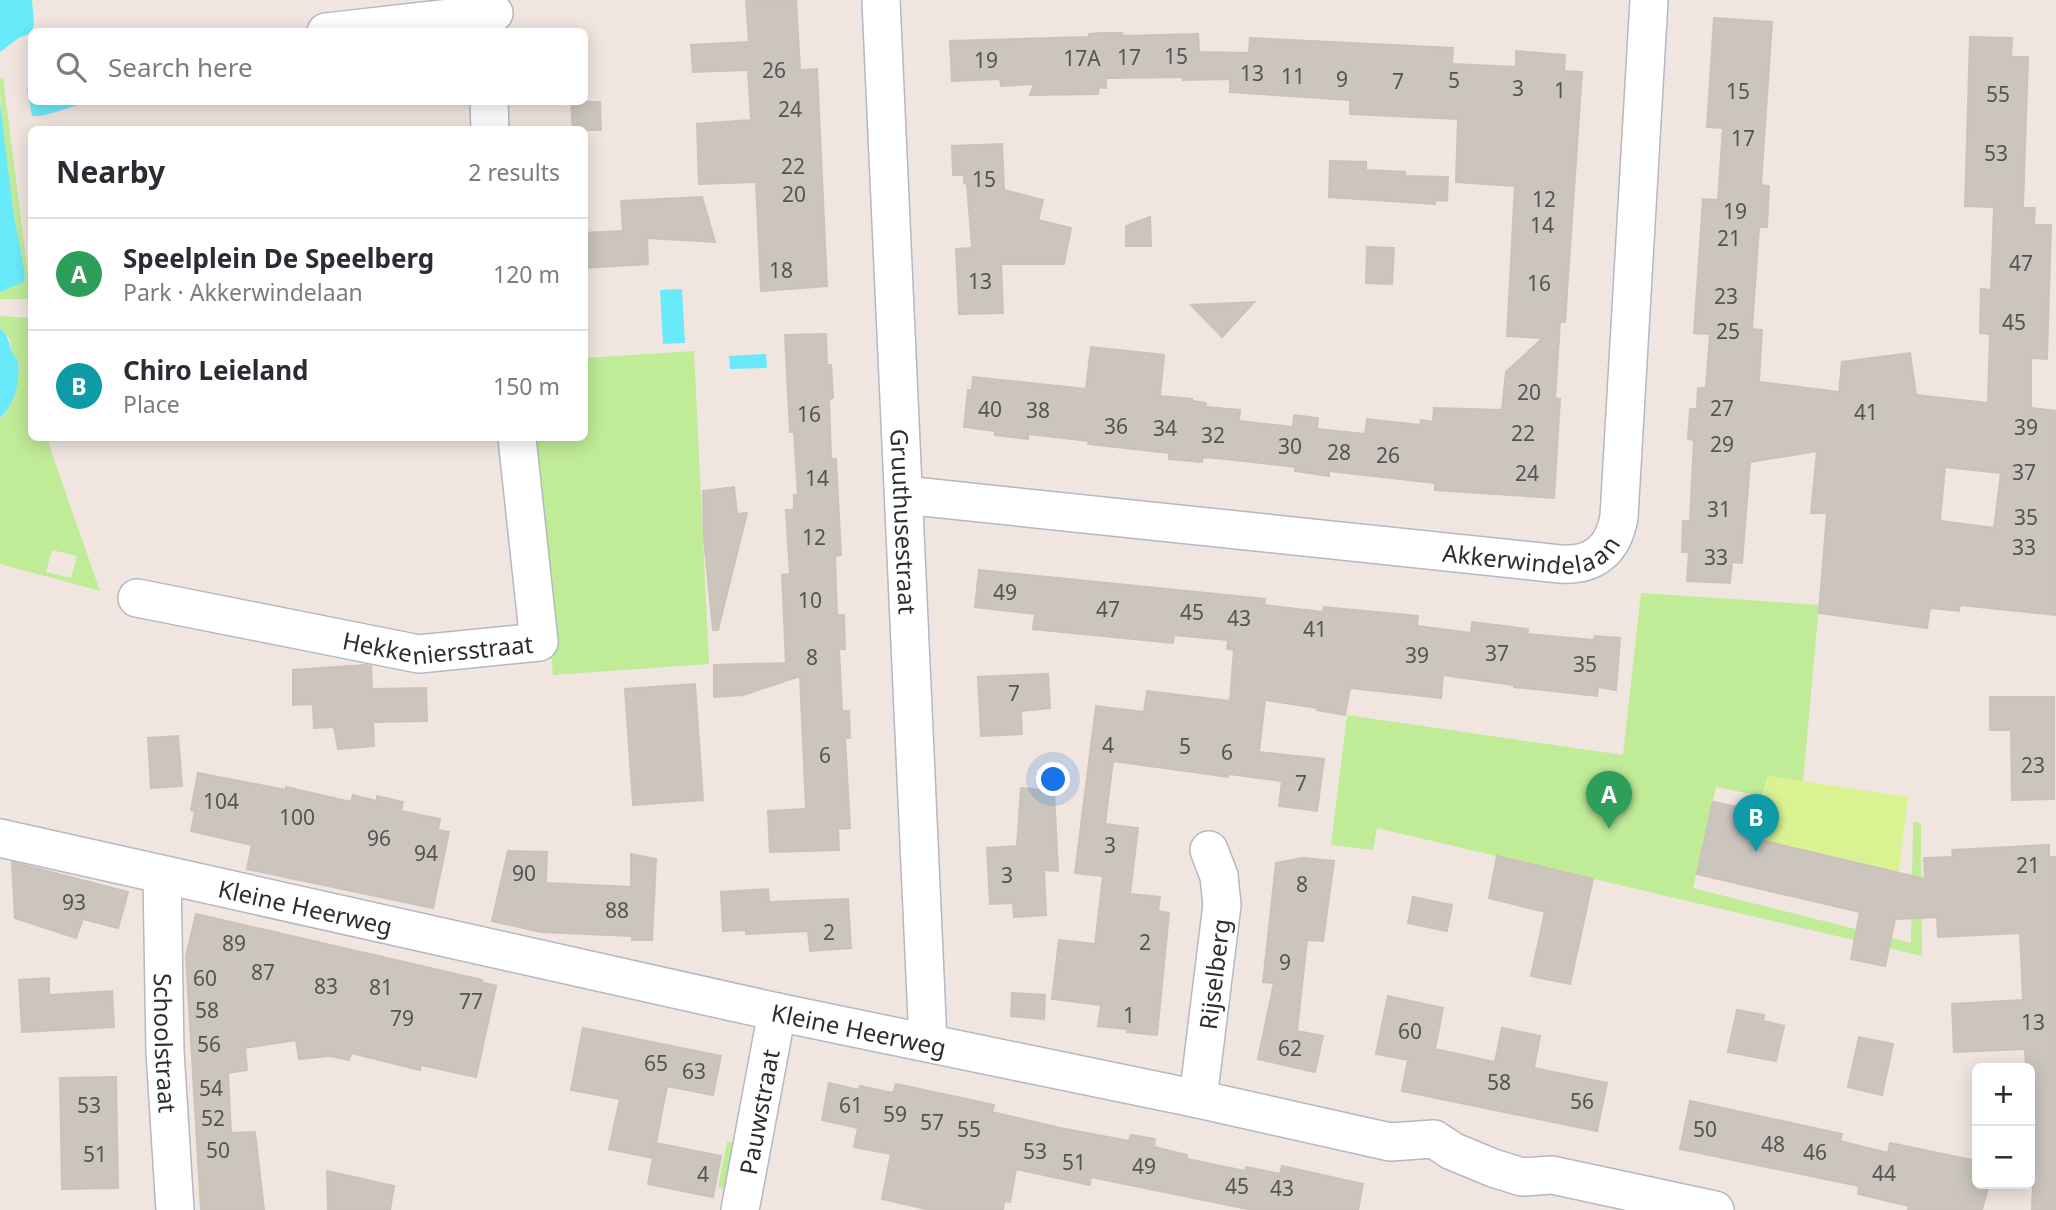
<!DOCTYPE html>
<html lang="en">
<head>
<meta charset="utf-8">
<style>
  body { margin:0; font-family:"Noto Sans",sans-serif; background:#f2f2f3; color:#2b2b33 }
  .controls { position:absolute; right:21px; bottom:21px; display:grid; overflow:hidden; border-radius:10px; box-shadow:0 4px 18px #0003 }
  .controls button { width:63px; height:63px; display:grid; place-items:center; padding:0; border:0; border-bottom:2px solid #e1e1e2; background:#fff; color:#2b2b33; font:35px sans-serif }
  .you { position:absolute; left:1054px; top:780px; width:24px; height:24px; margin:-18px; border:5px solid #fff; border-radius:50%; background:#1a73e8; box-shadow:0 0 0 10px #1a73e833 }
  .badge { display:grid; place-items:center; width:46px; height:46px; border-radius:50%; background:#1a73e8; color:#fff; font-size:23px; font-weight:700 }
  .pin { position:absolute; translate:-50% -58px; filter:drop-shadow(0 2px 4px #0008) }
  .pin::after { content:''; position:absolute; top:37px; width:24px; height:21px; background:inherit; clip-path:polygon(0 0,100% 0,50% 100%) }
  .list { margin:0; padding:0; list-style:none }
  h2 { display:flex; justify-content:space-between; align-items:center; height:91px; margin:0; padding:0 28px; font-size:30px }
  h2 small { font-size:23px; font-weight:400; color:#7c7c81 }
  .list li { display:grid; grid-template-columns:46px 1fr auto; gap:21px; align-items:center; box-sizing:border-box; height:112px; padding:0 28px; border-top:2px solid #e1e1e2 }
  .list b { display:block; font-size:26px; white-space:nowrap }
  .list p { margin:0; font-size:23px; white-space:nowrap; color:#7c7c81 }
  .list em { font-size:23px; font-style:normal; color:#7c7c81 }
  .icon { flex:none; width:38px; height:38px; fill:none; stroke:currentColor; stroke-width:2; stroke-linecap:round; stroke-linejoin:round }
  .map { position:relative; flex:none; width:2056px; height:1210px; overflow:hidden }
  .search { position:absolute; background:#fff; box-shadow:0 4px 18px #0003; left:28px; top:28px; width:560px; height:77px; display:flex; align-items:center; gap:18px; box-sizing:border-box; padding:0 24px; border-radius:10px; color:#7c7c81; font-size:26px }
  .panel { position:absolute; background:#fff; box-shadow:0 4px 18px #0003; left:28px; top:126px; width:560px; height:315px; border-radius:10px }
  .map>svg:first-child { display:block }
  .green { fill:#c0eb97; fill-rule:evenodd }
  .pitch { fill:#d9f392 }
  .water { fill:#69eafb }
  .building { fill:#cbc5bd; stroke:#ccc2b8; stroke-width:2; fill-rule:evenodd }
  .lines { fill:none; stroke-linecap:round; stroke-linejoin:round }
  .minor-casing { stroke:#b3b8c2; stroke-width:40 }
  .minor { stroke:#fff; stroke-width:37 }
  .labels { text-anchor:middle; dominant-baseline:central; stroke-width:5; stroke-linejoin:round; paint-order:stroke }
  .number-label { font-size:21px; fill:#555452 }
  .street-label { font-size:24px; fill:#2e2e2e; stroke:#fff }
</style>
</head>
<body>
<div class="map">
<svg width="2056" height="1210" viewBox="0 0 2056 1210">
  <rect width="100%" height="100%" fill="#f0e6df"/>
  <path class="green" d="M0,78H3L31,299H0V292L24,282L25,274C13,212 0,141 0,78Z
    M0,316L31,318L32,438H49L50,448L100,591L0,564V419C16,404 20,381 18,360L12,355L10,339L0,327ZM52,550L77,556L71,578L46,572Z
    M694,351L709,664L553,675L531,438H584L585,358Z
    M1641,593L1819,605L1803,782L1768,776L1762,796L1716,787L1693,888L1911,943L1913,822L1921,823L1922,956L1377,828L1373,850L1331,845L1347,715L1623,755Z
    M727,1142L738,1144L729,1190L718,1187Z"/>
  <path class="pitch" d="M1768,776L1908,797L1899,873L1752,838Z"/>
  <path class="water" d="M0,0H32L34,25L31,34L20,37L0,52Z
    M31,87L32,102H88L42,116H32L27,89Z
    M0,103L13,210L25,274L24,282L0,292Z
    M682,289L685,343L663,344L660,290Z
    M0,328C13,339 7,351 18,360C20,381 16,404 0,418Z
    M766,354L767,368L730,369L729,356Z"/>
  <path class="building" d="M746,0H796L800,70L817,69L827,286L761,291L756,182L699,184L697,124L751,120L748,70L693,72L691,45L749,42Z
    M1714,18L1772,22L1761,185L1769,186L1767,227H1759L1752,329L1762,330L1759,382L1839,392L1842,362L1910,353L1916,395L1988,403L1990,334L1980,333L1981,289L1991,290L1994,207L1965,206L1970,37L2012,38L2011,57H2028L2023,208H2035L2034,225H2051L2047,359L2031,358V408L2056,411V615L1960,605L1959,611L1930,608L1927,628L1819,613L1827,513H1811L1817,451L1750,462L1742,563L1732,562L1730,583L1687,581L1689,552H1682L1683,521H1690L1694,440L1688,439L1690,409H1697L1698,388H1706L1710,334L1694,333L1703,199L1718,200L1723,128L1707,127ZM1945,467L2001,473L1994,528L1940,521Z
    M1104,33H1122V36L1198,34L1199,52L1249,53L1250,38L1453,48L1452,64L1516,67V51L1565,55L1564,71L1582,72L1565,322H1560L1555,398L1560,399L1554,498L1435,490V483L1329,471V476L1295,471V467L1235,460L1203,457L1202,462L1169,459V453L1088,444L1089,441L1028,434V439L995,435V431L964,427L968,390H972L973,377L1086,389L1091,347L1164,355L1160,396L1192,399V401L1206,403L1205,407L1240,410L1239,421L1293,427L1294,415L1318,418L1317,429L1365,434L1367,419L1420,425L1421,420L1433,422L1434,408L1502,410L1506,372L1543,338L1507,336L1515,186L1456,182L1458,119L1350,114V100L1230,92V79L1183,80V77L1106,78V88L1099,87L1098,94L1030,95L1034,84L1001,86L1000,79L952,81L950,41L1089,37V34Z
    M571,102H600L601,130H573Z
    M1002,144L1004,190L1043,200L1038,220L1071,228L1064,264H1001L1003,313L959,314L956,249L972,248L967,184L964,183V175H953L952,146Z
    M1330,161L1366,162V170L1405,172V176L1448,177L1447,201L1435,200V204L1329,197Z
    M702,197L715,242L647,238L648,264L584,268V233L623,231L621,201Z
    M1150,217L1151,246H1126V226Z
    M1367,247L1394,248L1392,284L1366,283Z
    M1254,302L1222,337L1191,305Z
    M826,334L827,365H831L833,398L829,399L831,459H836L841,555L835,556L837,615H844L845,649H839L842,711H849L850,738H845L850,828L838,829L839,850L770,852L768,811L806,809L800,676L743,695L714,697V665L786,663L782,575L790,574L786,510H794V495H798L794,432H790L785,335Z
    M734,487L737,514L747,513L718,630H713L704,539L703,491Z
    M979,570L1265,599L1264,605L1323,612L1324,607L1418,616L1417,626L1471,633L1472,622L1528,629L1527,634L1594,640L1595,636L1620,638L1616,690L1598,687L1597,696L1514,687V685L1443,675L1441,698L1350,688L1345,715L1317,710L1318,708L1265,700L1259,752L1324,759L1317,811L1279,806L1282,781L1229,774L1228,777L1113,761L1105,824L1138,828L1130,894L1160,897L1158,911L1169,913L1157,1035L1127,1032V1029L1098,1026L1101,1005L1052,999L1059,940L1095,944L1103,876L1075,873L1096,706L1144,712L1147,691L1230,701L1234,650L1227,649L1228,640L1174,635L1173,643L1033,629L1035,614L975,607Z
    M366,665L371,666L372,689L426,688L427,721L373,722L374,746L338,749L334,727L314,728L313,704L293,705V670Z
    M1048,674L1050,708L1021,711L1022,734L981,736L978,677Z
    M695,684L703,800L633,805L625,689Z
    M1990,697H2054V799L2012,800L2011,730H1990Z
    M178,736L182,786L151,788L148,738Z
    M198,773L286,790V787L351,802L353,795L377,801V796L403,802L401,811L440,819L438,830L449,832L433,908L247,869L252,845L191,831L195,811L191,810Z
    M1021,788L1054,791L1058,871L1044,870L1046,915L1014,917L1013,903L990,904L987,848L1017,846Z
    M1713,802L1758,811L1752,838L1925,879L1924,858L1953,857L1952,850L2049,845V857H2055L2056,874V1210H2032L2033,1186H2030V1068H2026L2025,1049L1954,1052L1952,1004L2023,1000L2020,933L1938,937L1937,917L1895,919L1885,966L1851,959L1860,912L1697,874Z
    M508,851L547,852L546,883L631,887V854L656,859L652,940H632V936L541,932L492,921Z
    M1497,856L1593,879L1570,984L1531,976L1545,912L1489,898Z
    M1302,858L1334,861L1323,941L1307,940L1297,1031L1323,1036L1315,1072L1258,1059L1274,983L1263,982L1276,863Z
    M12,862L128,892L118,928L83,919L76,938L15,918Z
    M768,889L769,902L848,899L851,948L810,951L808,931L746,934V930L723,931L721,892Z
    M1413,897L1452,905L1447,931L1408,923Z
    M196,914L482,980L481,982L496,986L476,1077L421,1065L420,1070L351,1053L349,1060L330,1056L299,1059L296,1040L245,1048L247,1070L228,1073L231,1133L255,1132L264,1210H201L186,956Z
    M49,978V995L112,991L114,1027L22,1032L19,980Z
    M1012,993L1045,995L1044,1019L1011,1016Z
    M1388,996L1443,1008L1435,1049L1495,1062L1502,1028L1540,1036L1534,1068L1607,1083L1597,1131L1402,1091L1408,1060L1376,1054Z
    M1737,1010L1764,1015L1763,1021L1784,1026L1776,1061L1728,1052Z
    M583,1028L721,1056L713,1095L667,1086L653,1158L609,1149L620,1099L571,1090Z
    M1859,1037L1893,1044L1882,1095L1848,1087Z
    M116,1077L118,1188L62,1189L60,1078Z
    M829,1083L859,1090L860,1086L893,1093L896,1084L994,1105L992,1112L1060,1128L1129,1141L1131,1135L1155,1139L1154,1147L1187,1155V1159L1245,1171L1246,1167L1280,1174L1282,1166L1363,1184L1358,1210H1252L1091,1177L1090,1185L1016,1169L1010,1202L1004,1201L1003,1210H930L882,1199L891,1154L854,1147L858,1128L822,1120Z
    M1690,1101L1842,1134L1840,1141L1888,1153L1890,1143L1977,1161V1184H1989L1982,1210H1908L1909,1206L1858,1194L1859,1186L1680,1149Z
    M656,1143L721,1156L713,1197L648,1184Z
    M327,1171L394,1186L390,1210H328Z"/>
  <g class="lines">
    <defs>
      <g id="minor">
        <path id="s1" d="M881,0L928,1042"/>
        <path d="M326,32L494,13"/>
        <path d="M489,102L490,130"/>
        <path id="s2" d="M904,495L1560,564C1593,566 1613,551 1619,517L1649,0"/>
        <path id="s3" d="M137,598L419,654L539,642L517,438"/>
        <path id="s4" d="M0,838L777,1012L1198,1099L1390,1142L1434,1139L1452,1151L1493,1168L1522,1177L1552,1175L1715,1210"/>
        <path id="s5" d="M162,875L165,1052L175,1210"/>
        <path id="s6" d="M1198,1099L1222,905L1219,876L1209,850"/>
        <path id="s7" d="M740,1210L777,1012"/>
      </g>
    </defs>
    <use href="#minor" class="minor-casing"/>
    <use href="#minor" class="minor"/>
  </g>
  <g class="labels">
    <g class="number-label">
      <text x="1176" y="56">15</text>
      <text x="1129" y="57">17</text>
      <text x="1082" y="58">17A</text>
      <text x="986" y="60">19</text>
      <text x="774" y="70">26</text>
      <text x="1252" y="73">13</text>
      <text x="1293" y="76">11</text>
      <text x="1342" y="79">9</text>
      <text x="1454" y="80">5</text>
      <text x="1398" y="81">7</text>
      <text x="1518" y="88">3</text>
      <text x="1560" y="90">1</text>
      <text x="1738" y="91">15</text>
      <text x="1998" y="94">55</text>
      <text x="790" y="109">24</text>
      <text x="1743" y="138">17</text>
      <text x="1996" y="153">53</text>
      <text x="793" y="166">22</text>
      <text x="984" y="179">15</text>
      <text x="794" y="194">20</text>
      <text x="1544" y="199">12</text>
      <text x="1735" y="211">19</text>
      <text x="1542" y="225">14</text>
      <text x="1729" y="238">21</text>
      <text x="2021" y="263">47</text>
      <text x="781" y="270">18</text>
      <text x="980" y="281">13</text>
      <text x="1539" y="283">16</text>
      <text x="1726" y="296">23</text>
      <text x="2014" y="322">45</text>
      <text x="1728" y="331">25</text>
      <text x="1529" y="392">20</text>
      <text x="1722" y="408">27</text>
      <text x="990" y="409">40</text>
      <text x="1038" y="410">38</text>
      <text x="1866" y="412">41</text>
      <text x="809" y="414">16</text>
      <text x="1116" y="426">36</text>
      <text x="2026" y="427">39</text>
      <text x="1165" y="428">34</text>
      <text x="1523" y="433">22</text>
      <text x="1213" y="435">32</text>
      <text x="1722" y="444">29</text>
      <text x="1290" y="446">30</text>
      <text x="1339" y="452">28</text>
      <text x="1388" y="455">26</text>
      <text x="2024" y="472">37</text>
      <text x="1527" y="473">24</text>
      <text x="817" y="478">14</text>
      <text x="1719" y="509">31</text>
      <text x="2026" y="517">35</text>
      <text x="814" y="537">12</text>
      <text x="2024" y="547">33</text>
      <text x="1716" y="557">33</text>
      <text x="1005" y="592">49</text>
      <text x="810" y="600">10</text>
      <text x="1108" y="609">47</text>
      <text x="1192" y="612">45</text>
      <text x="1239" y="618">43</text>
      <text x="1315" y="629">41</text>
      <text x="1497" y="653">37</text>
      <text x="1417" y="655">39</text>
      <text x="812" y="657">8</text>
      <text x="1585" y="664">35</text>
      <text x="1014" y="693">7</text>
      <text x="1108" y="745">4</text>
      <text x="1185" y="746">5</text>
      <text x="1227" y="752">6</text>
      <text x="825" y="755">6</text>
      <text x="2033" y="765">23</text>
      <text x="1301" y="783">7</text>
      <text x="221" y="801">104</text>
      <text x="297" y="817">100</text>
      <text x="379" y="838">96</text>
      <text x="1110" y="845">3</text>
      <text x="426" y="853">94</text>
      <text x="2028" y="865">21</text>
      <text x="524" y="873">90</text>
      <text x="1007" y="875">3</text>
      <text x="1302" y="884">8</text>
      <text x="74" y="902">93</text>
      <text x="617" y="910">88</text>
      <text x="829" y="932">2</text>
      <text x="1145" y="942">2</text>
      <text x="234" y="943">89</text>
      <text x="1285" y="962">9</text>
      <text x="263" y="972">87</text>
      <text x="205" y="978">60</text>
      <text x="326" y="986">83</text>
      <text x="381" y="987">81</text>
      <text x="471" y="1001">77</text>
      <text x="207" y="1010">58</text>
      <text x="1129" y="1015">1</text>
      <text x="402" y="1018">79</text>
      <text x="2033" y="1022">13</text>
      <text x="1410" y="1031">60</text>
      <text x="209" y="1044">56</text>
      <text x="1290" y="1048">62</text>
      <text x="656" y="1063">65</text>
      <text x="694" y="1071">63</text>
      <text x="1499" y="1082">58</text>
      <text x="211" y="1088">54</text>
      <text x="1582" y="1101">56</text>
      <text x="89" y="1105">53</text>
      <text x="851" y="1105">61</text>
      <text x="895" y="1114">59</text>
      <text x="213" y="1118">52</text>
      <text x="932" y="1122">57</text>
      <text x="969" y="1129">55</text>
      <text x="1705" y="1129">50</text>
      <text x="1773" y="1144">48</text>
      <text x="218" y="1150">50</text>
      <text x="1035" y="1151">53</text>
      <text x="1815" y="1152">46</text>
      <text x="95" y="1154">51</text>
      <text x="1074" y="1162">51</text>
      <text x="1144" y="1166">49</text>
      <text x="1884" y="1173">44</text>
      <text x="703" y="1174">4</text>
      <text x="1237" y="1186">45</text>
      <text x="1282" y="1188">43</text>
    </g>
    <g class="street-label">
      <text stroke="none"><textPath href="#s1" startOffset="522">Gruuthusestraat</textPath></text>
      <text stroke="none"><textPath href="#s2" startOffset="632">Akkerwindelaan</textPath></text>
      <text stroke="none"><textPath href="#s3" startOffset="306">Hekkeniersstraat</textPath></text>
      <text stroke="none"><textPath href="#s4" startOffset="313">Kleine Heerweg</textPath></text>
      <text stroke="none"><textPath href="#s6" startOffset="126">Rijselberg</textPath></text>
      <text stroke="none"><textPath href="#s4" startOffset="880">Kleine Heerweg</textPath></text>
      <text stroke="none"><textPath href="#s5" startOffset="168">Schoolstraat</textPath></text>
      <text stroke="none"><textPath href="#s7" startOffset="100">Pauwstraat</textPath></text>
    </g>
  </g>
</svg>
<div class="controls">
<button>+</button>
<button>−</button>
</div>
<div class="you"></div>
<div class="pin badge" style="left:1609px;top:829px;background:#2e9e5b">A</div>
<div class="pin badge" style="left:1756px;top:852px;background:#0f9aa8">B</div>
<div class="search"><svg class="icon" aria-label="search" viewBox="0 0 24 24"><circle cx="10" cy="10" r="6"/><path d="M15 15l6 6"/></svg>Search here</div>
<section class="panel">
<h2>Nearby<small>2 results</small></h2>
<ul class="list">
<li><span class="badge" style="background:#2e9e5b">A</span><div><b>Speelplein De Speelberg</b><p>Park · Akkerwindelaan</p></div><em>120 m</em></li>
<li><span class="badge" style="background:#0f9aa8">B</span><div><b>Chiro Leieland</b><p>Place</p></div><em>150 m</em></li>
</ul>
</section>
</div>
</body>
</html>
